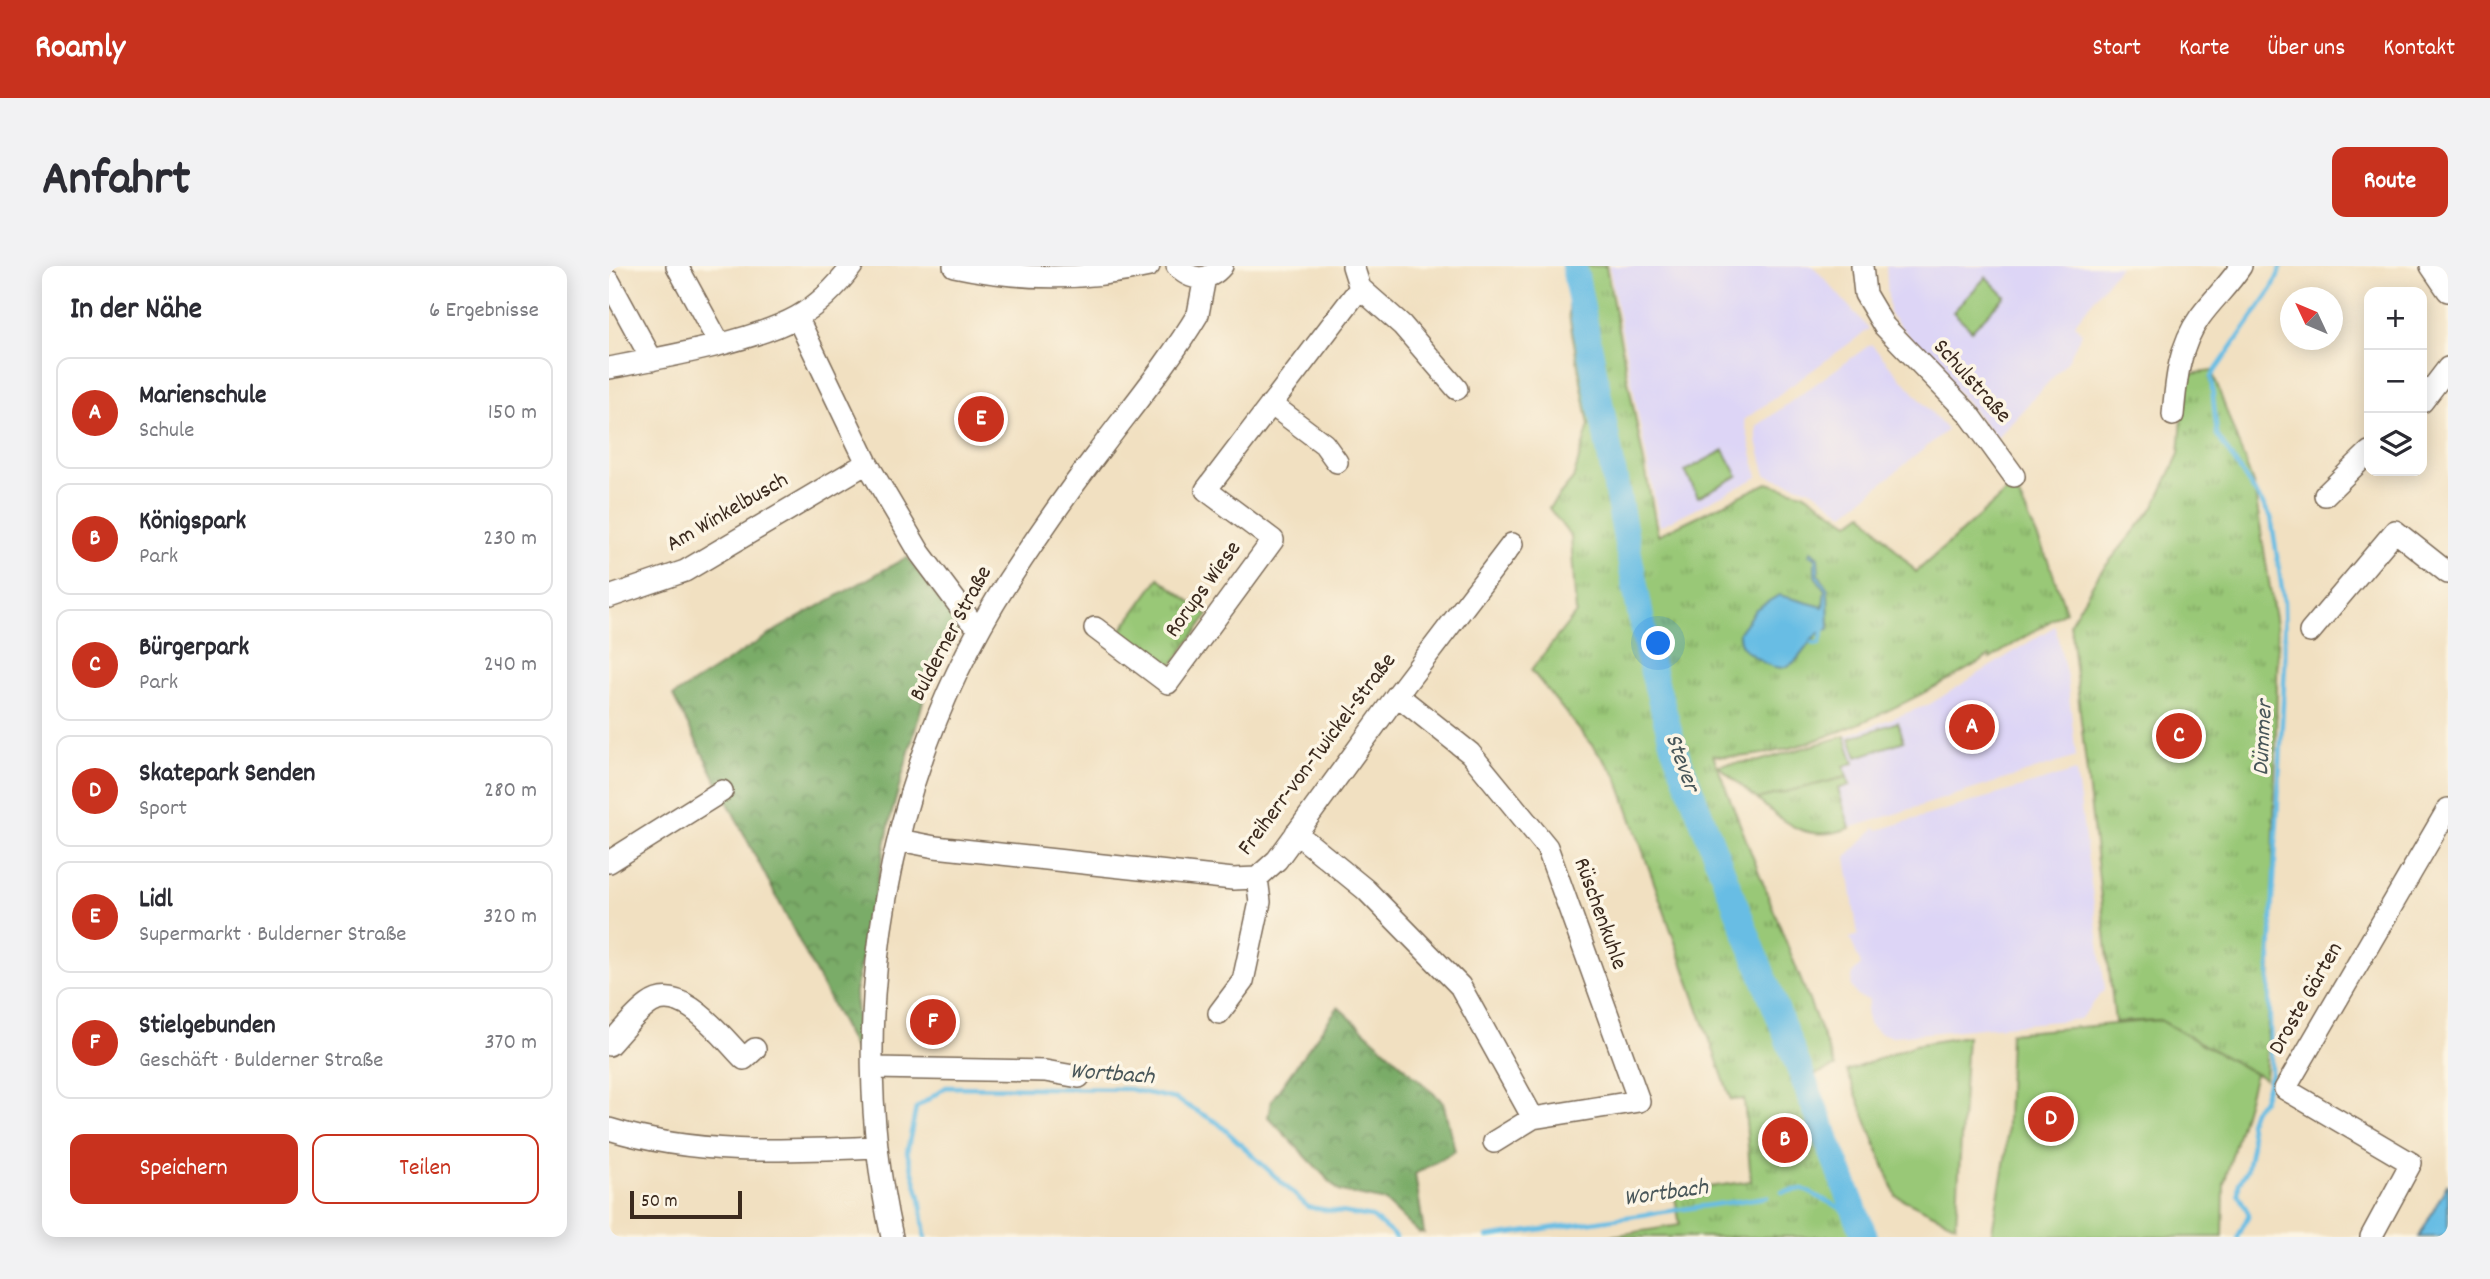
<!DOCTYPE html>
<html lang="de">
<head>
<meta charset="utf-8">
<style>
  body { margin:0; font-family:Dekko,sans-serif; background:#f2f2f3; color:#2b2b33 }
  .controls { position:absolute; right:21px; top:21px; display:grid; overflow:hidden; border-radius:14px; box-shadow:0 4px 18px #0003 }
  .controls button { width:63px; height:63px; display:grid; place-items:center; padding:0; border:0; border-bottom:2px solid #e1e1e2; background:#fff; color:#2b2b33; font:35px sans-serif }
  .compass { position:absolute; left:1671px; top:21px; width:63px; height:63px; border-radius:50%; background:#fff; box-shadow:0 4px 18px #0003; rotate:314deg }
  .scale { position:absolute; left:21px; bottom:18px; width:112px; box-sizing:border-box; padding-left:7px; border:4px solid #3b2a1e; border-top:0; font-size:19px; line-height:24px; white-space:nowrap; color:#3b2a1e; -webkit-text-stroke:5px #fcf5e5; paint-order:stroke }
  .you { position:absolute; left:1050px; top:378px; width:24px; height:24px; margin:-18px; border:5px solid #fff; border-radius:50%; background:#1a73e8; box-shadow:0 0 0 10px #1a73e833 }
  .badge { display:grid; place-items:center; width:46px; height:46px; border-radius:50%; background:#c8321e; color:#fff; font-size:23px; font-weight:700 }
  .pin { position:absolute; translate:-50% -50%; border:4px solid #fff; box-shadow:0 2px 7px #0006 }
  .list { margin:0; padding:0; list-style:none }
  h2 { display:flex; justify-content:space-between; align-items:center; height:91px; margin:0; padding:0 28px; font-size:30px }
  h2 small { font-size:23px; font-weight:400; color:#7c7c81 }
  .list li { display:grid; grid-template-columns:46px 1fr auto; gap:21px; align-items:center; box-sizing:border-box; height:112px; margin:0 14px 14px; padding:0 14px; border:2px solid #e1e1e2; border-radius:14px }
  .list b { display:block; font-size:26px; white-space:nowrap }
  .list p { margin:0; font-size:23px; white-space:nowrap; color:#7c7c81 }
  .list em { font-size:23px; font-style:normal; color:#7c7c81 }
  .actions { display:flex; gap:14px; padding:21px 28px }
  .actions a { flex:1; padding:16px 0; border:2px solid #c8321e; border-radius:14px; text-align:center; font-size:24px; color:#c8321e }
  .actions .main { background:#c8321e; color:#fff }
  .icon { flex:none; width:38px; height:38px; fill:none; stroke:currentColor; stroke-width:2; stroke-linecap:round; stroke-linejoin:round }
  .map { position:relative; flex:none; width:1839px; height:971px; overflow:hidden; border-radius:14px }
  header { display:flex; align-items:center; gap:42px; box-sizing:border-box; height:98px; padding:0 35px; background:#c8321e; color:#fff }
  header strong { font-size:33px }
  nav { display:flex; gap:38px; margin-inline-start:auto; font-size:24px }
  .intro { display:flex; align-items:center; justify-content:space-between; box-sizing:border-box; height:168px; padding:0 42px }
  h1 { margin:0; font-size:49px }
  .button { padding:18px 32px; border-radius:14px; background:#c8321e; color:#fff; font-size:24px; font-weight:700 }
  main { display:flex; gap:42px; padding:0 42px }
  aside { flex:1; background:#fff; border-radius:14px; box-shadow:0 4px 18px #0003 }
  .map>svg:first-child { display:block }
  .built { fill:#ddd5f6 }
  .grass { fill:#99c877; stroke:#6a794a; stroke-width:2 }
  .forest { fill:url(#forest-crowns); stroke:#5a6b43; stroke-width:2 }
  .park { fill:url(#park-tufts); stroke:#6a794a; stroke-width:2 }
  .water { fill:#67bde4; stroke:#517481; stroke-width:2 }
  .lines { fill:none; stroke-linecap:round; stroke-linejoin:round }
  .stream { stroke:#67bde4; stroke-width:4.5 }
  .river { stroke:#67bde4; stroke-width:26 }
  .minor-casing { stroke:#7b6a57; stroke-width:24 }
  .minor { stroke:#fff; stroke-width:21 }
  .labels { text-anchor:middle; dominant-baseline:central; stroke-width:7; stroke-linejoin:round; paint-order:stroke }
  .street-label { font-size:23px; fill:#3b2a1e; stroke:#fcf5e5 }
  .water-label { font-size:24px; font-style:italic; fill:#485659; stroke:#fcf5e5 }
</style>
</head>
<body>
<header>
<strong>Roamly</strong>
<nav><a>Start</a><a>Karte</a><a>Über uns</a><a>Kontakt</a></nav>
</header>
<div class="intro"><h1>Anfahrt</h1><a class="button">Route</a></div>
<main>
<aside>
<h2>In der Nähe<small>6 Ergebnisse</small></h2>
<ul class="list">
<li><span class="badge">A</span><div><b>Marienschule</b><p>Schule</p></div><em>150 m</em></li>
<li><span class="badge">B</span><div><b>Königspark</b><p>Park</p></div><em>230 m</em></li>
<li><span class="badge">C</span><div><b>Bürgerpark</b><p>Park</p></div><em>240 m</em></li>
<li><span class="badge">D</span><div><b>Skatepark Senden</b><p>Sport</p></div><em>280 m</em></li>
<li><span class="badge">E</span><div><b>Lidl</b><p>Supermarkt · Bulderner Straße</p></div><em>320 m</em></li>
<li><span class="badge">F</span><div><b>Stielgebunden</b><p>Geschäft · Bulderner Straße</p></div><em>370 m</em></li>
</ul>
<div class="actions"><a class="main">Speichern</a><a>Teilen</a></div>
</aside>
<div class="map">
<svg width="1839" height="971" viewBox="0 0 1839 971">
  <defs>
    <pattern id="forest-crowns" width="20" height="18" patternUnits="userSpaceOnUse" patternTransform="scale(1.75)"><rect width="20" height="18" fill="#7aac68"/><path d="M2 6a3 3 0 1 1 6 0M12 15a3 3 0 1 1 6 0" fill="none" stroke="#658c55"/></pattern>
    <pattern id="park-tufts" width="24" height="20" patternUnits="userSpaceOnUse" patternTransform="scale(1.75)"><rect width="24" height="20" fill="#99c877"/><path d="M3 7l-1-3M5 7V3M7 7l1-3M15 17l-1-3M17 17v-4M19 17l1-3" fill="none" stroke="#7ea361"/></pattern>
  </defs>
  <rect width="100%" height="100%" fill="#fcf5e5"/>
  <filter id="ink" filterUnits="userSpaceOnUse"><feTurbulence type="fractalNoise" baseFrequency=".0143" numOctaves="2"/><feDisplacementMap in="SourceGraphic" scale="14" xChannelSelector="R" yChannelSelector="G"/><feConvolveMatrix kernelMatrix="1 2 1 2 8 2 1 2 1" color-interpolation-filters="sRGB"/></filter>
  <filter id="wash" filterUnits="userSpaceOnUse"><feTurbulence type="fractalNoise" baseFrequency=".00686" numOctaves="4" result="noise"/><feDisplacementMap in="SourceGraphic" scale="28" xChannelSelector="R" yChannelSelector="G"/><feGaussianBlur stdDeviation="1.57" result="paint"/><feColorMatrix in="noise" values="0 0 0 0 0 0 0 0 0 0 0 0 0 0 0 0 0 1.4 0 .05"/><feComposite in="paint" operator="in"/></filter>
  <g filter="url(#wash)">
    <rect width="100%" height="100%" fill="#f1e0c1"/>
    <path class="built" d="M1000,0H1204L1260,63L1135,154L1149,211L1051,260Z
      M1277,0H1511L1465,58L1473,67L1458,96L1388,172L1280,47Z
      M1262,78L1338,164L1235,248L1206,225L1157,209L1148,175V160Z
      M1446,360L1458,411L1467,491L1241,562L1229,523L1240,519L1235,500L1245,496L1236,470L1321,438Z
      M1467,505L1496,723L1471,753L1284,770L1270,767L1260,758L1257,745L1260,734L1249,731L1242,720L1244,707L1252,699L1241,672L1249,669L1237,591L1266,562L1269,564Z"/>
    <path class="grass" d="M1377,11L1396,30L1363,64L1344,46Z
      M1115,184L1129,210L1089,231L1076,205Z
      M1289,456L1295,475L1248,491L1241,472Z
      M1236,470L1245,497L1235,500L1238,511L1153,533H1148L1108,499L1150,495Z
      M1551,754L1646,808L1615,918L1614,971H1382L1397,887L1401,767Z
      M1358,770L1347,959L1287,930L1238,805L1306,779Z"/>
    <path class="forest" d="M298,291L348,358V371L318,421L282,550L246,727L252,795L64,430L169,363Z
      M729,741L834,836L846,885L806,908L815,967H810L776,935L730,925L659,851L662,835Z"/>
    <path class="park" d="M960,0H997L1049,269L1158,217L1197,228L1240,257L1254,247L1307,306L1405,219L1441,299L1457,345L1381,393V390C1315,429 1181,502 1104,489L1226,801L1191,814L1251,971H996L1071,959L1065,926L1142,915L1135,833L1122,834L1007,509L922,404L967,347L962,271L940,242L964,213L980,159L960,49Z
      M1603,105L1645,221L1669,372L1662,695L1656,813L1551,754L1506,756L1461,357L1490,308L1545,241L1570,188L1575,129L1581,108Z
      M550,312L599,349L557,407L508,370Z
      M1238,511L1241,519L1229,523L1241,562C1200,577 1178,560 1148,533Z"/>
    <path class="water" d="M1202,285L1209,291L1210,309L1219,323L1220,363C1191,368 1192,427 1143,389C1134,383 1129,377 1130,366L1147,343L1170,329L1214,341L1216,324L1206,310V291L1200,289Z
      M1839,917V971H1810Z"/>
    <g class="lines">
      <path class="stream" d="M1203,377L1210,378L1216,359
        M1173,926L1194,923L1251,952
        M316,971L311,931L298,886L307,842L337,821L520,823L566,833L609,857L699,941L763,951L787,971
        M878,971L1158,931
        M1629,971L1640,948L1629,928L1630,917L1638,904L1643,878L1640,856L1644,844L1654,834L1662,808L1660,710L1676,399L1675,336L1662,251L1608,169L1602,111L1663,23L1673,0"/>
      <path class="river" d="M965,0L1039,388L1064,479L1256,971"/>
    </g>
  </g>
  <g filter="url(#ink)">
    <g class="lines">
      <defs>
        <path id="minor" d="M68,0L110,77
          M345,0C410,14 475,15 540,0
          M568,0C581,15 600,16 613,0
          M744,0L751,22L793,59L848,123
          M1253,0L1256,28L1275,60L1360,148L1405,210
          M1822,0L1839,25
          M0,15L43,94
          M188,51L258,197L311,287L361,354L371,361
          M0,102C52,92 143,76 188,51C209,39 229,19 243,0
          M1813,136L1839,102
          M662,138L715,178L728,196
          M1564,149C1567,114 1570,80 1591,51C1604,33 1620,19 1632,0
          M1716,229L1760,186
          M0,331L76,305L258,197
          M486,362L559,417L664,274L597,224L751,22
          M1701,366L1786,265L1839,307
          M788,429L861,487L938,581L1030,835L924,852L885,876
          M687,567L757,624L851,720L924,852
          M290,574L326,581L624,613L648,612L668,594L788,429L903,278
          M0,596L113,525
          M610,747L634,715L651,636L648,612
          M0,779C12,766 24,750 39,739C72,714 113,771 135,793L146,783
          M264,802L436,805L470,811
          M0,863C87,890 178,885 268,881
          M283,971C234,751 277,505 399,315C427,272 456,230 487,189C521,143 559,98 589,48L596,11
          M1762,971L1802,897L1676,823L1839,543"/>
      </defs>
      <use href="#minor" class="minor-casing"/>
      <use href="#minor" class="minor"/>
    </g>
  </g>
  <g class="labels">
    <g class="street-label">
      <text transform="translate(1362 116) rotate(48)">Schulstraße</text>
      <text transform="translate(119 247) rotate(-30)">Am Winkelbusch</text>
      <text transform="translate(595 324) rotate(-54)">Rorups Wiese</text>
      <text transform="translate(343 368) rotate(-62)">Bulderner Straße</text>
      <text transform="translate(709 489) rotate(-53)">Freiherr-von-Twickel-Straße</text>
      <text transform="translate(990 648) rotate(70)">Rüschenkuhle</text>
      <text transform="translate(1698 733) rotate(-60)">Droste Gärten</text>
    </g>
    <g class="water-label">
      <text transform="translate(1655 472) rotate(-87)">Dümmer</text>
      <text transform="translate(1072 497) rotate(70)">Stever</text>
      <text transform="translate(503 809) rotate(4)">Wortbach</text>
      <text transform="translate(1057 928) rotate(-8)">Wortbach</text>
    </g>
  </g>
</svg>
<div class="controls">
<button>+</button>
<button>−</button>
<button><svg class="icon" aria-label="layers" viewBox="0 0 24 24"><path d="M12 4l9 5-9 5-9-5zM3 14l9 5 9-5"/></svg></button>
</div>
<svg class="compass" viewBox="-18 -18 36 36"><path d="M0-13l5 13h-10z" fill="#e53935"/><path d="M0 13l5-13h-10z" fill="#7c7c81"/></svg>
<div class="scale">50 m</div>
<div class="you"></div>
<div class="pin badge" style="left:1363px;top:461px">A</div>
<div class="pin badge" style="left:1176px;top:874px">B</div>
<div class="pin badge" style="left:1570px;top:470px">C</div>
<div class="pin badge" style="left:1442px;top:853px">D</div>
<div class="pin badge" style="left:372px;top:153px">E</div>
<div class="pin badge" style="left:324px;top:756px">F</div>
</div>
</main>
</body>
</html>
